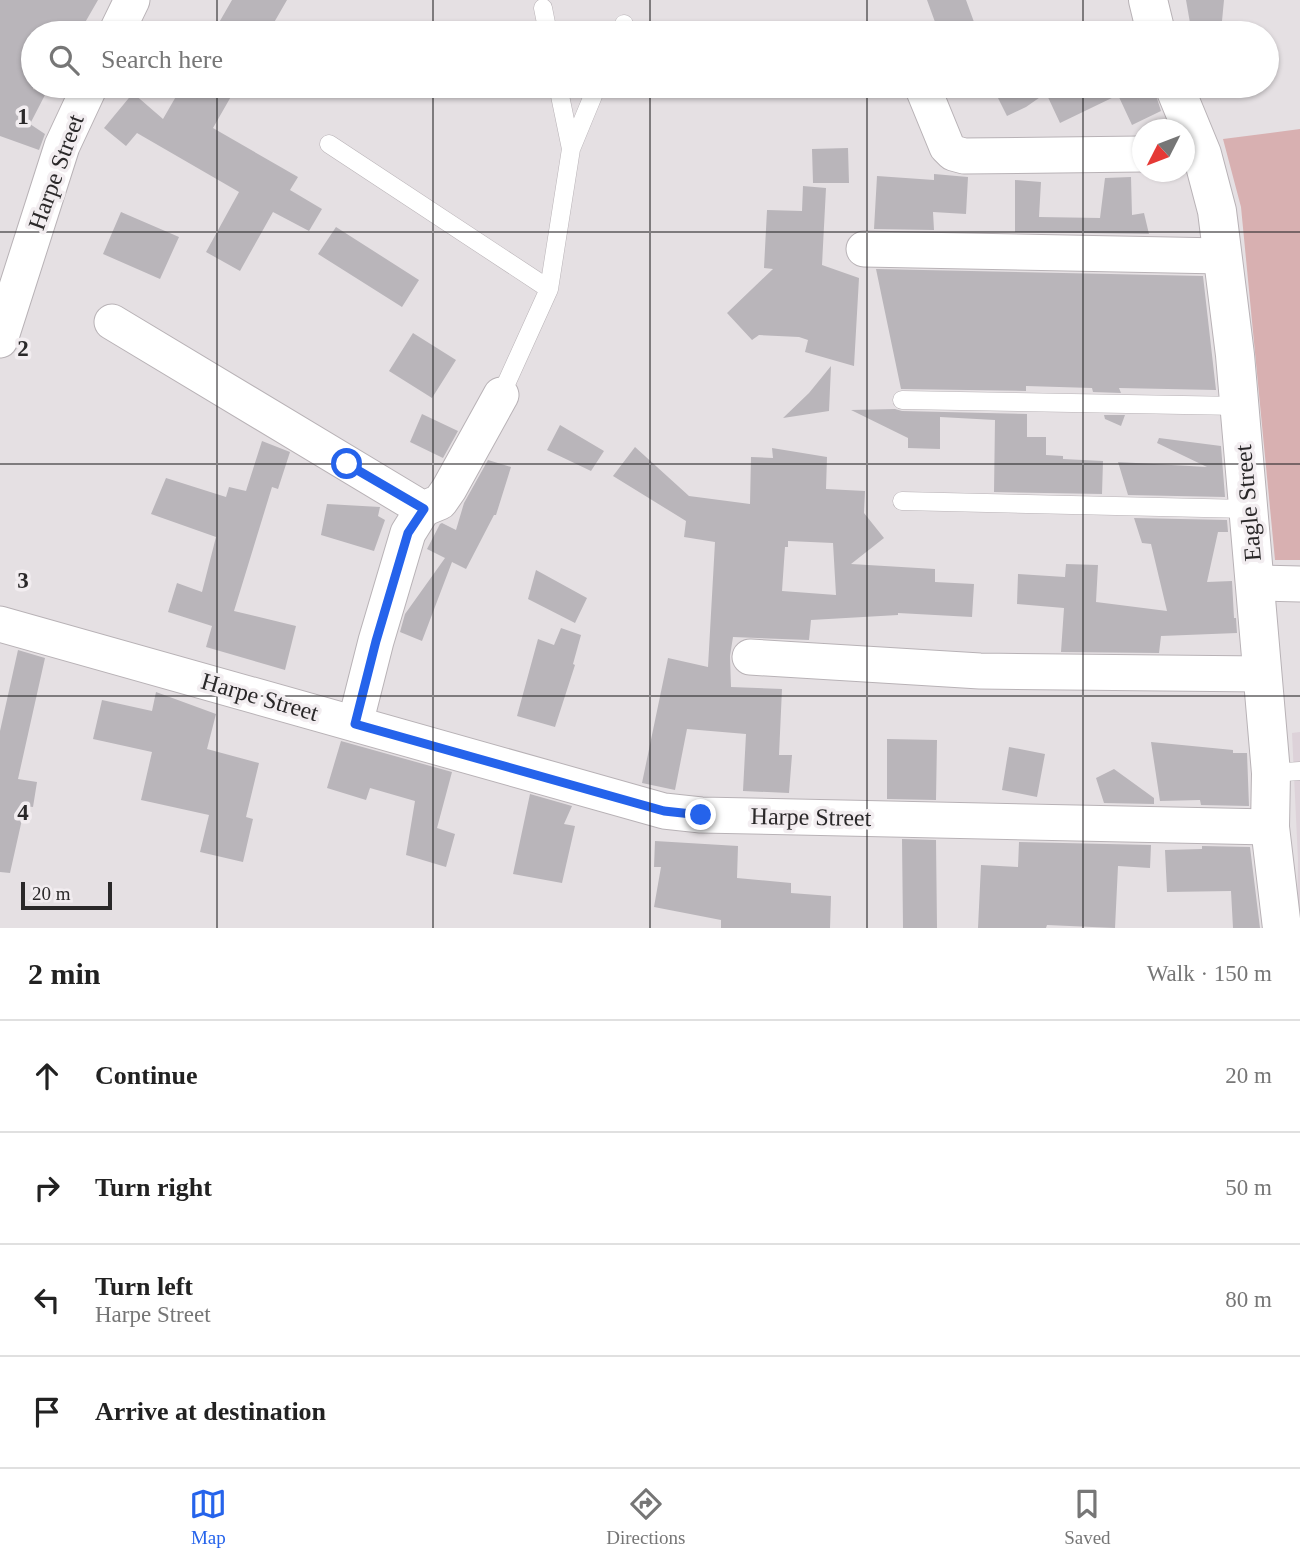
<!DOCTYPE html>
<html lang="en">
<head>
<meta charset="utf-8">
<style>
  body { margin:0; font-family:"Times New Roman",serif; background:#f6f6f6; color:#222 }
  .compass { position:absolute; left:1132px; top:119px; width:63px; height:63px; border-radius:50%; background:#fff; box-shadow:0 2px 5px #0004; rotate:228deg }
  .scale { position:absolute; left:21px; bottom:18px; width:91px; box-sizing:border-box; padding-left:7px; border:4px solid #2a2829; border-top:0; font-size:19px; line-height:24px; white-space:nowrap; color:#2a2829; -webkit-text-stroke:5px #f2edf0; paint-order:stroke }
  .stop { position:absolute; width:21px; height:21px; margin:-16px; border:5px solid #2563eb; border-radius:50%; background:#fff }
  .stop.end { background:#2563eb; border-color:#fff; box-shadow:0 2px 7px #0008 }
  .list { margin:0; padding:0; list-style:none }
  h2 { display:flex; justify-content:space-between; align-items:center; height:91px; margin:0; padding:0 28px; font-size:30px }
  h2 small { font-size:23px; font-weight:400; color:#767676 }
  .list li { display:grid; grid-template-columns:46px 1fr auto; gap:21px; align-items:center; box-sizing:border-box; height:112px; padding:0 28px; border-top:2px solid #e0e0e0 }
  .list b { display:block; font-size:26px; white-space:nowrap }
  .list p { margin:0; font-size:23px; white-space:nowrap; color:#767676 }
  .list em { font-size:23px; font-style:normal; color:#767676 }
  .icon { flex:none; width:38px; height:38px; fill:none; stroke:currentColor; stroke-width:2; stroke-linecap:round; stroke-linejoin:round }
  .map { position:relative; flex:none; width:1300px; height:928px; overflow:hidden }
  .search { position:absolute; background:#fff; box-shadow:0 2px 5px #0004; left:21px; right:21px; top:21px; height:77px; display:flex; align-items:center; gap:18px; box-sizing:border-box; padding:0 24px; border-radius:38px; color:#767676; font-size:26px }
  .sheet { height:539px; background:#fff }
  nav { display:flex; justify-content:space-around; align-items:center; box-sizing:border-box; height:98px; border-top:2px solid #e0e0e0; background:#fff; font-size:19px; color:#767676 }
  nav a { display:grid; justify-items:center; gap:4px }
  nav .on { color:#2563eb }
  .map>svg:first-child { display:block }
  .built { fill:#ddd2d9 }
  .green { fill:#d8b0b1 }
  .building { fill:#b9b5ba; fill-rule:evenodd }
  .lines { fill:none; stroke-linecap:round; stroke-linejoin:round }
  .lane-casing { stroke:#b8b2b6; stroke-width:19 }
  .street-casing { stroke:#b8b2b6; stroke-width:37 }
  .secondary-casing { stroke:#b8b2b6; stroke-width:40 }
  .lane { stroke:#fff; stroke-width:18 }
  .street { stroke:#fff; stroke-width:35 }
  .secondary { stroke:#fff; stroke-width:38 }
  .route { stroke:#2563eb; stroke-width:9 }
  .grid { fill:none; stroke:#2a2829; stroke-width:2; stroke-opacity:0.55 }
  .labels { text-anchor:middle; dominant-baseline:central; stroke-width:7; stroke-linejoin:round; paint-order:stroke }
  .street-label { font-size:24px; fill:#2a2829; stroke:#f2edf0 }
  .grid-label { font-size:23px; text-anchor:middle; font-weight:bold; fill:#2a2829; stroke:#f2edf0; stroke-width:7; stroke-linejoin:round; paint-order:stroke }
</style>
</head>
<body>
<div class="map">
<svg width="1300" height="928" viewBox="0 0 1300 928">
  <rect width="100%" height="100%" fill="#e5e0e3"/>
  <path class="built" d="M1300,732V928H1297L1298,860L1292,733Z"/>
  <path class="green" d="M1300,129V560H1275L1241,207L1223,139Z"/>
  <path class="building" d="M0,0H98L79,33H33V89L46,93L30,124L45,134L39,150L0,136Z
    M232,0H287L268,33H213Z
    M927,0H966L978,33H939Z
    M1186,0H1224L1222,21L1208,24L1190,23Z
    M182,86H237L213,128L298,177L290,190L322,209L309,231L273,212L240,271L206,252L239,192L137,133L126,146L104,128L133,93L163,119Z
    M992,86H1153L1161,111L1132,125L1118,95L1060,123L1046,93L1026,107L1007,116Z
    M848,148L849,183H813L812,149Z
    M934,174L968,177L966,214L933,212L934,230L874,229L877,176L934,180Z
    M1131,177L1132,215L1144,213L1149,234L1015,232V180L1041,182L1039,217L1100,218L1105,178Z
    M803,186L826,188L822,265L859,278L854,366L805,352L808,340L799,337L759,335L752,340L727,313L773,269L764,268L767,210L802,211Z
    M121,212L179,237L160,279L103,254Z
    M336,227L419,280L402,307L318,254Z
    M876,269L1203,276L1216,390L1119,388L1121,393L1093,392L1092,388L1026,386V391L901,389Z
    M413,333L456,360L432,398L389,371Z
    M831,366L829,411L783,418L809,393Z
    M895,409L902,411L1027,414V437H1046V455L1063,456V459L1103,461L1102,494L994,492L995,420L940,417V449L908,448V438L851,410Z
    M422,414L458,431L443,458L410,442Z
    M1104,415H1125L1121,426L1105,419Z
    M560,425L604,451L591,471L547,450Z
    M1159,438L1221,446L1225,497L1128,495L1118,462L1207,467L1157,443Z
    M262,441L290,452L278,489L272,487L234,611L296,626L285,670L206,647L212,626L168,612L177,583L202,592L216,537L151,514L166,478L226,497L229,487L246,491Z
    M635,447L689,496L750,504L751,457L773,458L772,448L827,457L826,489L865,491L864,513L884,538L851,564L935,569V582L974,584L972,617L898,613V615L811,620L809,640L733,637L730,656L731,687L782,689L779,755H792L789,793L743,791L746,734L687,729L675,790L642,783L668,658L708,667L715,542L684,537L686,521L613,476ZM788,541L833,543L836,595L782,591L785,547H788Z
    M488,460L511,467L496,515H494L466,569L452,562L422,641L400,632L405,614L445,558L427,549L440,524L442,523L456,530L464,503Z
    M327,504L380,507L378,516L385,520L374,551L321,535Z
    M1134,518L1227,520L1228,532H1218L1207,582L1232,581L1234,618H1236L1237,633L1161,636L1159,653L1061,652L1064,608L1017,604L1018,574L1065,577L1066,564L1098,565L1096,602L1167,611L1151,544L1142,543Z
    M536,570L587,598L575,623L528,599Z
    M561,628L581,635L573,664L575,665L555,727L517,716L538,639L554,645Z
    M18,650L45,658L18,779L37,782L33,807L25,806L10,873L0,872V731Z
    M156,692L216,714L207,749L259,763L246,817L253,819L243,862L200,852L209,815L141,800L152,752L93,739L102,700L152,711Z
    M887,739L937,740L936,800L887,799Z
    M341,741L452,772L437,828L455,834L446,867L406,855L415,801L370,788L366,800L327,788Z
    M1151,742L1233,750V753H1247L1249,806L1201,805L1200,800L1160,801Z
    M1009,747L1045,754L1037,797L1002,790Z
    M1114,769L1154,798V804L1104,803L1096,778Z
    M530,794L572,806L564,824L575,826L562,883L513,874Z
    M902,839L936,840L937,928H903Z
    M655,841L738,846L737,878L791,883V893L831,896L830,928H721V920L654,907L661,867H654Z
    M1019,842L1151,845L1150,868L1118,866L1115,928L1047,925L1046,928H978L981,865L1018,867Z
    M1202,846L1250,847L1260,928H1233L1231,891L1167,892L1165,850L1202,849Z"/>
  <g class="lines">
    <defs>
      <path id="lane" d="M543,8L548,33
        M620,33L624,24
        M558,86L571,149
        M329,144L549,289L501,395
        M549,289L571,149L597,86
        M902,400L1239,406
        M902,501L1248,509
        M1271,773L1300,771"/>
      <path id="street" d="M116,33L132,0
        M922,86L947,147L953,153L964,156L1142,154
        M864,249L1222,256
        M112,322L423,509
        M0,340L62,146L90,86
        M1255,583L1300,584
        M0,624L664,811L701,815L1270,827
        M750,657L980,671L1262,674
        M355,724L376,641L408,533L423,509L440,502L449,489L501,395"/>
      <path id="secondary" d="M1148,0L1156,33
        M1174,86L1202,154L1217,211L1235,355L1271,773L1270,827L1282,928"/>
    </defs>
    <use href="#lane" class="lane-casing"/>
    <use href="#street" class="street-casing"/>
    <use href="#secondary" class="secondary-casing"/>
    <use href="#lane" class="lane"/>
    <use href="#street" class="street"/>
    <use href="#secondary" class="secondary"/>
  </g>
  <g class="lines">
    <path class="route" d="M347,464L424,509L408,533L376,641L355,724L664,811L701,815"/>
  </g>
  <path class="grid" d="M217,0V33M433,0V33M650,0V33M867,0V33M1083,0V33M217,86V928M433,86V928M650,86V928M867,86V928M1083,86V928M0,232H1300M0,464H1300M0,696H1300"/>
  <g class="labels">
    <g class="street-label">
      <text transform="translate(56 172) rotate(-70)">Harpe Street</text>
      <text transform="translate(1248 503) rotate(-95)">Eagle Street</text>
      <text transform="translate(260 697) rotate(16)">Harpe Street</text>
      <text transform="translate(811 817) rotate(1)">Harpe Street</text>
    </g>
  </g>
  <g class="grid-label">
    <text x="23" y="124">1</text>
    <text x="23" y="356">2</text>
    <text x="23" y="588">3</text>
    <text x="23" y="820">4</text>
  </g>
</svg>
<svg class="compass" viewBox="-18 -18 36 36"><path d="M0-13l5 13h-10z" fill="#e53935"/><path d="M0 13l5-13h-10z" fill="#767676"/></svg>
<div class="scale">20 m</div>
<div class="stop" style="left:347px;top:464px"></div>
<div class="stop end" style="left:701px;top:815px"></div>
<div class="search"><svg class="icon" aria-label="search" viewBox="0 0 24 24"><circle cx="10" cy="10" r="6"/><path d="M15 15l6 6"/></svg>Search here</div>
</div>
<section class="sheet">
<h2>2 min<small>Walk · 150 m</small></h2>
<ul class="list">
<li><svg class="icon" aria-label="ahead" viewBox="0 0 24 24"><path d="M12 20V5M6 11l6-6 6 6"/></svg><div><b>Continue</b></div><em>20 m</em></li>
<li><svg class="icon" aria-label="right" viewBox="0 0 24 24"><path d="M7 20v-9h11M14 6l5 5-5 5"/></svg><div><b>Turn right</b></div><em>50 m</em></li>
<li><svg class="icon" aria-label="left" viewBox="0 0 24 24"><path d="M17 20v-9H6M10 6l-5 5 5 5"/></svg><div><b>Turn left</b><p>Harpe Street</p></div><em>80 m</em></li>
<li><svg class="icon" aria-label="arrive" viewBox="0 0 24 24"><path d="M6 21V4h12l-3 4 3 4H6"/></svg><div><b>Arrive at destination</b></div></li>
</ul>
</section>
<nav>
<a class="on"><svg class="icon" aria-label="map" viewBox="0 0 24 24"><path d="M3 6l6-2 6 2 6-2v14l-6 2-6-2-6 2zM9 4v14M15 6v14"/></svg>Map</a>
<a><svg class="icon" aria-label="directions" viewBox="0 0 24 24"><path d="M12 3l9 9-9 9-9-9zM9 14v-3h6M13 9l2 2-2 2"/></svg>Directions</a>
<a><svg class="icon" aria-label="saved" viewBox="0 0 24 24"><path d="M7 4h10v16l-5-4-5 4z"/></svg>Saved</a>
</nav>
</body>
</html>
